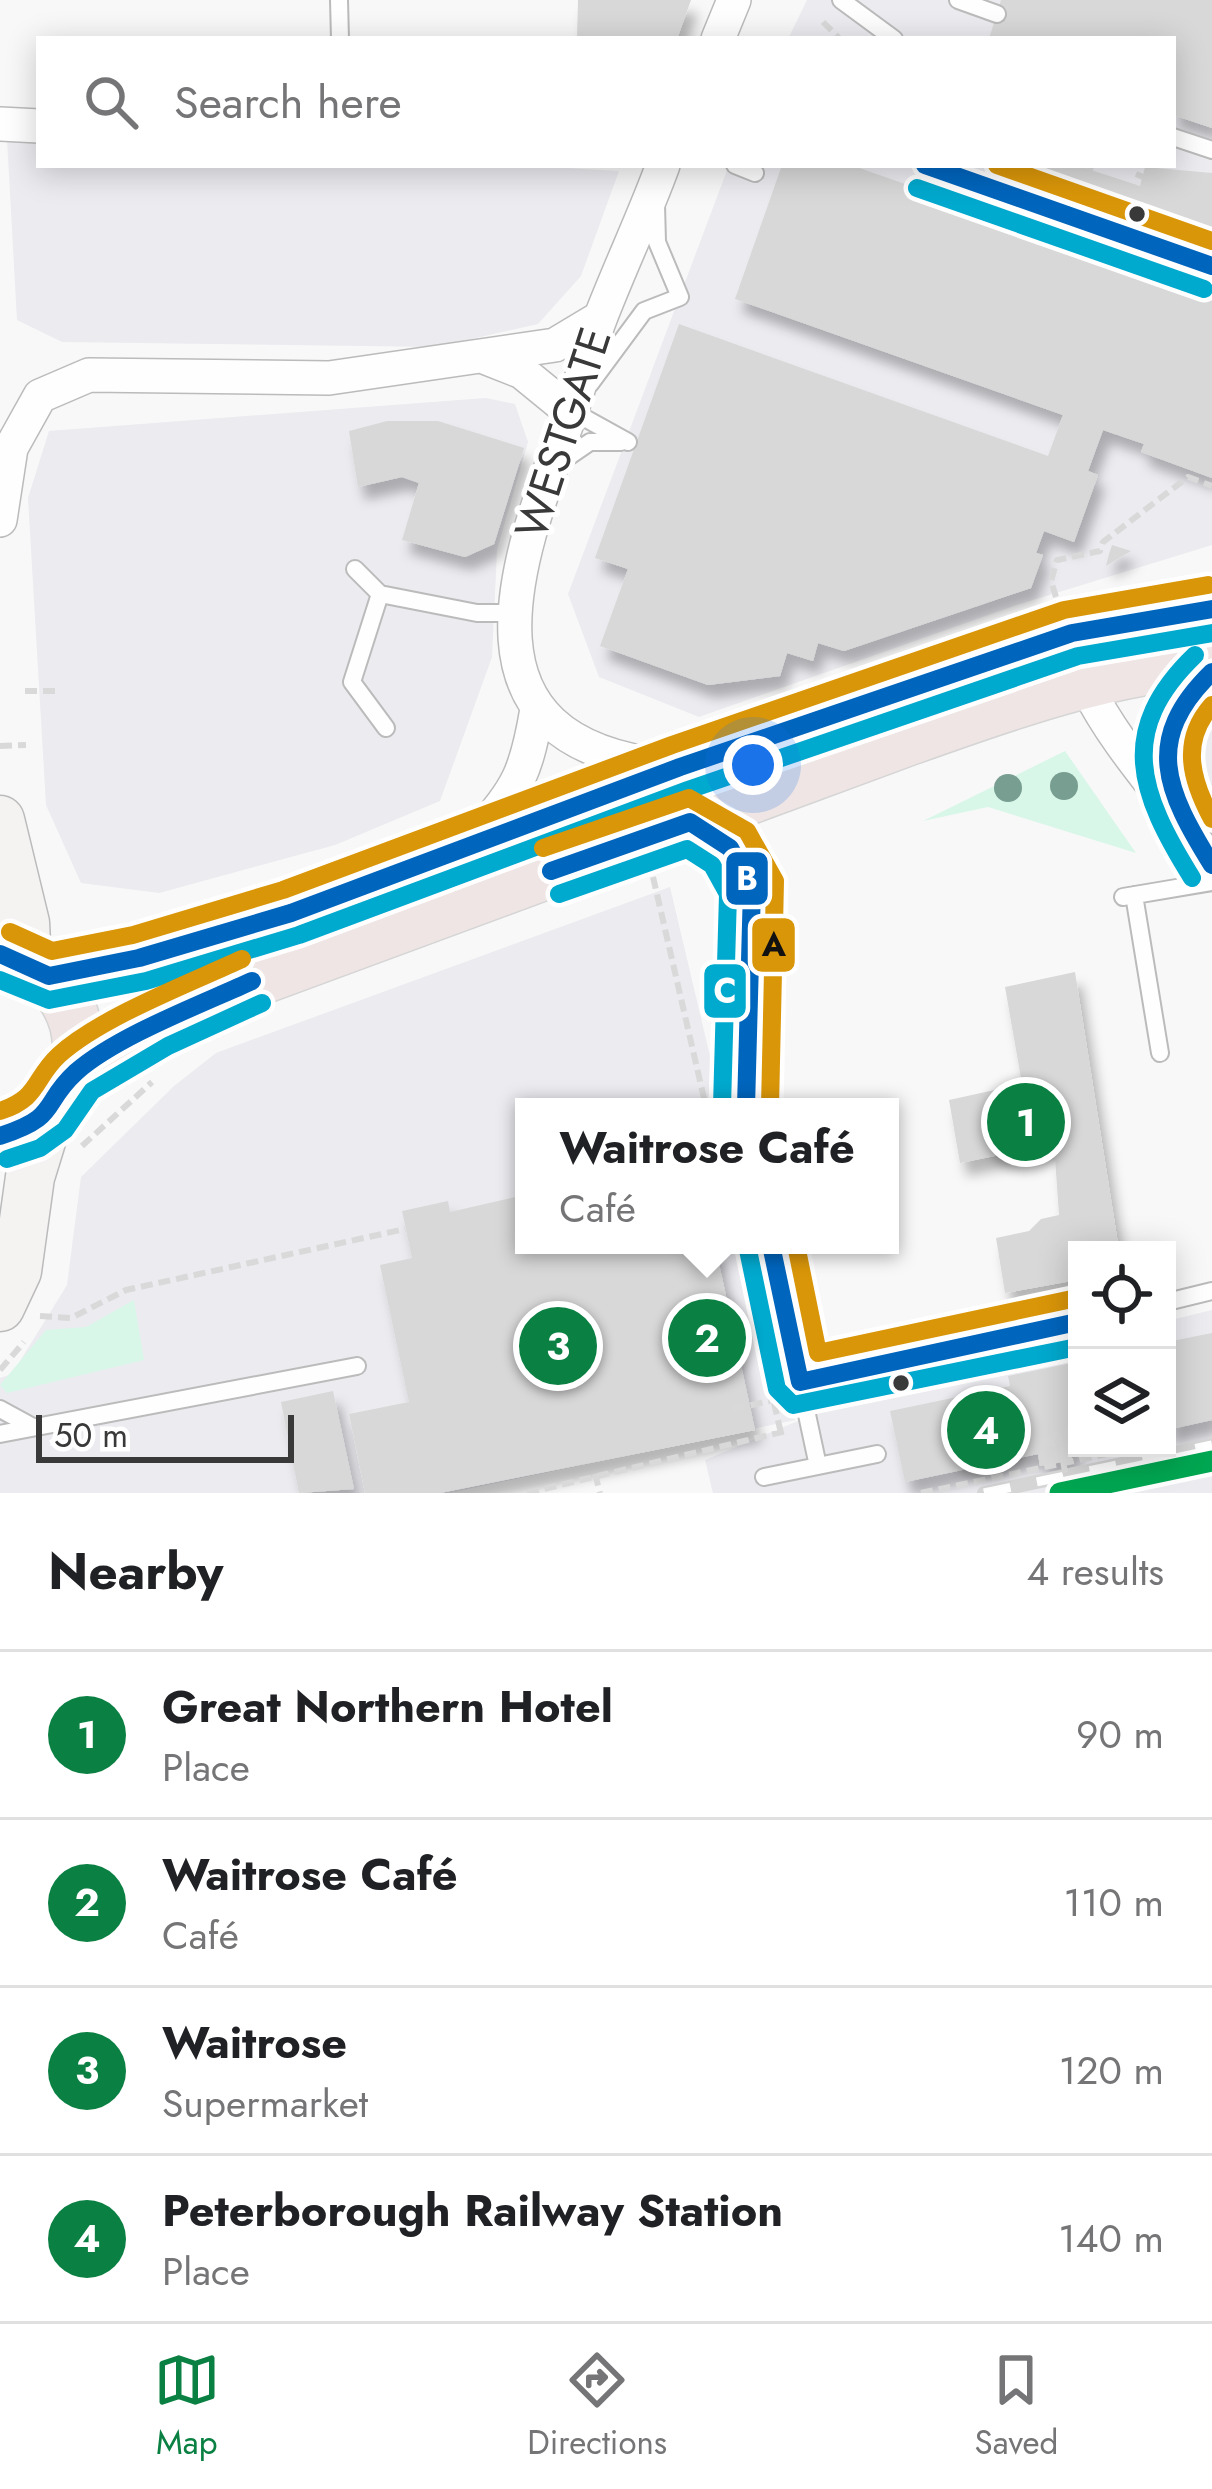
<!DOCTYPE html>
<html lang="en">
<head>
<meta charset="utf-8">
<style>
  body { margin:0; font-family:Jost,sans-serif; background:#f2f2f2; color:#202124 }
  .controls { position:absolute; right:36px; bottom:36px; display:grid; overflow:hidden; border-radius:0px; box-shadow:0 6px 30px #0003 }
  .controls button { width:108px; height:108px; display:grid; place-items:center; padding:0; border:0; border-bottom:3px solid #e0e0e0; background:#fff; color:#202124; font:60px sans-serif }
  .scale { position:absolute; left:36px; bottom:30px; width:258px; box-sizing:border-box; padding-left:12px; border:6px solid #39393a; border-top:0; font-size:33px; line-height:42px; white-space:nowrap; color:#39393a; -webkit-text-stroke:9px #fff; paint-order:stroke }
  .you { position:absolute; left:753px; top:765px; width:42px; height:42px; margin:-30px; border:9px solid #fff; border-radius:50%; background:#1a73e8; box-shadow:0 0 0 18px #1a73e833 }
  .badge { display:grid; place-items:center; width:78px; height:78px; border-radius:50%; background:#0b8043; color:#fff; font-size:39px; font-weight:700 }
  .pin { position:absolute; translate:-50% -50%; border:6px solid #fff; box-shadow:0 3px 12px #0006 }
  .popup { position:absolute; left:515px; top:1098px; width:384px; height:156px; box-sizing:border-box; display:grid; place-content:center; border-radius:0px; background:#fff; filter:drop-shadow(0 3px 9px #0005); font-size:39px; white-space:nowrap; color:#757577 }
  .popup b { font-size:45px; color:#202124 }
  .popup::after { content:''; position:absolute; left:50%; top:100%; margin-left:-24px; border:24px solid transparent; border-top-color:#fff }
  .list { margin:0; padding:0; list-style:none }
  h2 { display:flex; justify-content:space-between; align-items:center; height:156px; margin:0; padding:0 48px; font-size:51px }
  h2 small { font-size:39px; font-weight:400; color:#757577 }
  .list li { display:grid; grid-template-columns:78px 1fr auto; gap:36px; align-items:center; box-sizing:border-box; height:168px; padding:0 48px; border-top:3px solid #e0e0e0 }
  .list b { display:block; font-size:45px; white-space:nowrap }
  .list p { margin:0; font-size:39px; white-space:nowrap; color:#757577 }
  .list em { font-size:39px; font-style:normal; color:#757577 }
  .icon { flex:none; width:66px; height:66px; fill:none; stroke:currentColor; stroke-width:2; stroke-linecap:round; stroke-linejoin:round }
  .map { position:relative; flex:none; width:1212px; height:1493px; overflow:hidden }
  .search { position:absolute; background:#fff; box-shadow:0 6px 30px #0003; left:36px; right:36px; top:36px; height:132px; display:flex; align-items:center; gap:30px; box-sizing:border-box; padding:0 42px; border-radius:0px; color:#757577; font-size:45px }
  .sheet { height:828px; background:#fff }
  nav { display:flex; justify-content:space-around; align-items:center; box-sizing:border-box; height:168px; border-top:3px solid #e0e0e0; background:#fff; font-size:33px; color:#757577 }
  nav a { display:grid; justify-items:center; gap:6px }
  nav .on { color:#0b8043 }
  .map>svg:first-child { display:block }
  .built { fill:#ebebf0 }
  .green { fill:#d8f7e9 }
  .building { fill:#d9d8d8; filter:url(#shadow) }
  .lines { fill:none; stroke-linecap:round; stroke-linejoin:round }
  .lane-casing { stroke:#bbb; stroke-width:20 }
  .street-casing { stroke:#bbb; stroke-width:36 }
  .secondary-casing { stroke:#bbb; stroke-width:51 }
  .primary-casing { stroke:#d5d5d5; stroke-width:54 }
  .path { stroke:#d9d9d9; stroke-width:6; stroke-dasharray:12 6; stroke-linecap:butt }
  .lane { stroke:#fefefe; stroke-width:16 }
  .street { stroke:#fefefe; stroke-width:33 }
  .secondary { stroke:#f5f2f2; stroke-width:48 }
  .primary { stroke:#eee5e4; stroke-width:51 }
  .rail-casing { stroke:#d5d5d5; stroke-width:14 }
  .rail { stroke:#fff; stroke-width:9; stroke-dasharray:27; stroke-linecap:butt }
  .path-bridge { stroke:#d9d9d9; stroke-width:6; stroke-dasharray:12 6; stroke-linecap:butt }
  .bus-1-casing { stroke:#fff; stroke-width:27 }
  .bus-2-casing { stroke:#fff; stroke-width:27 }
  .bus-3-casing { stroke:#fff; stroke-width:27 }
  .bus-1 { stroke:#0065bd; stroke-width:18 }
  .bus-2 { stroke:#00a9ce; stroke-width:18 }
  .bus-3 { stroke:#da9609; stroke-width:18 }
  .rail-1-casing { stroke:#fff; stroke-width:30 }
  .rail-1 { stroke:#00a651; stroke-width:21 }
  .tree { fill:#789d91 }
  .bus-dot { fill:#39393a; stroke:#fff; stroke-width:4.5 }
  .labels { text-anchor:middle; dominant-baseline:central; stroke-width:10; stroke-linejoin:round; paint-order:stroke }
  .street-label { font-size:45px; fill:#39393a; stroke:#fff }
  .line-badge { stroke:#fff; stroke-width:4.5 }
  .badge-label { font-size:33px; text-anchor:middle; font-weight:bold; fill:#fff }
  .pale-badge-label { font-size:33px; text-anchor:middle; font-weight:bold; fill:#111 }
</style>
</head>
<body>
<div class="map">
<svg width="1212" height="1493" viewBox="0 0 1212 1493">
  <defs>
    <filter id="shadow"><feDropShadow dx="7" dy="13" stdDeviation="6" flood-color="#0004"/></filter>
  </defs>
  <rect width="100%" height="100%" fill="#f8f8f8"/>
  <path class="built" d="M807,0H1212V545L1017,605L699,717L599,677L568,594L729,165H1173V39H788Z
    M7,138L39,140V165H513L619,171L581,276L538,324L436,347L62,342L17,320Z
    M486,398L515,404L528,442L497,550L492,657L440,801L335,845L159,893L81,883L46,805L28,498L49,431Z
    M1212,730V791L1195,745Z
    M670,887L722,1107H524V1245H754L795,1420L450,1493H0V1378L12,1374L67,1285L81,1177L174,1086L216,1053Z
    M1212,1310V1493H713L705,1460L841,1403L1077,1344V1448H1167V1321Z"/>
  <path class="green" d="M1065,751L1136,853L988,807L923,821Z
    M134,1300L144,1360L7,1393L0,1385L46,1330L86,1327Z"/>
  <path class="building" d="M578,0H691L677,39H577Z
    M1001,0H1212V128L1173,115V39H989Z
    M782,165H851L1212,292V478L1141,452L1144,444L1103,430L1088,471L1098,475L1074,542L1044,531L1036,553L1043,555L1031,588L844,651L818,643L813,661L787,653L780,676L708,685L600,646L628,569L595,558L679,324L1048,456L1063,415L735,299Z
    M1076,165L1140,186L1145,167L1212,173V241L1006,166Z
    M387,421H438L524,448L494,544L465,557L402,540L419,483L402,477L358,487L349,431Z
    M1112,545L1131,551L1106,566L1109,554Z
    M1075,972L1119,1250H1077V1280L1005,1293L996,1238L1029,1231L1041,1219L1059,1215L1054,1144L960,1163L949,1100L1022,1084L1005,987Z
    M524,1195V1245H715L755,1430L440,1493H365L349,1414L409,1402L380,1265L412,1258L402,1211L448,1201L450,1212Z
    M1212,1333V1420L1167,1430V1342Z
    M1077,1362V1449L1070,1450L1072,1460L1040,1466L1038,1454L905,1482L890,1411L1010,1386L1008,1376Z
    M333,1391L354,1489L299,1493L281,1402Z"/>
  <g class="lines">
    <defs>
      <path id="lane" d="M339,0L340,39
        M841,0L894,39
        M958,0L997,14
        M1173,137L1212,150
        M735,165L755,173
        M925,165L1212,266
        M590,384L644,311L680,297L657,242L656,205
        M572,411L628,442
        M558,464L590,442H621
        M355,569L380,594
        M380,594L352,682L386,728
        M380,594L477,613H513
        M1175,776L1212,818
        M697,827L730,848L752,888L746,1107
        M1134,895L1160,1053
        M1123,897L1212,882
        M771,1245L800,1382L1077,1322
        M1167,1302L1212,1291
        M0,1409L33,1427
        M0,1434L357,1366
        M818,1466L877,1454
        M764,1477L818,1466L800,1382"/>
      <path id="street" d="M718,39L734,0
        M0,124L39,126
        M663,165C644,217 620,267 600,319C588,350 581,384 570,415C518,556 443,741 666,766
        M484,357L522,372L571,412
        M0,520L11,448L40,396L89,375L329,378L555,345L600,318
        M1095,669L1087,687C1120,753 1172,803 1212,865
        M1176,806C1157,751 1167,708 1212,672
        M476,835C519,790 527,769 537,709"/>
      <path id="secondary" d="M0,820L25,923L27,962
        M0,1307L17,1271L30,1177L50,1112"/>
      <path id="primary" d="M0,954C103,981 106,1112 0,1136
        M49,976L139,958L291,913L680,767L1072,633L1212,609
        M75,1073L214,996L902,742C997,708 1111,666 1212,662"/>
    </defs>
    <use href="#lane" class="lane-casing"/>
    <use href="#street" class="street-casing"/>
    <use href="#secondary" class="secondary-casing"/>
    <use href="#primary" class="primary-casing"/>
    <path class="path" d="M823,22L840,39
      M1090,170L1091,166
      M1136,174L1143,177
      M1056,597L1051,581L1057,560L1100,551L1103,542L1188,477L1212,486
      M25,691H59
      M0,746L26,745
      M653,877L706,1107
      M82,1146L152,1082
      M737,1245L781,1433
      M40,1316L71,1318L126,1290L405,1229
      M0,1370L24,1342
      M733,1409L770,1401
      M1167,1426V1440
      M1044,1442L1051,1441L1056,1466
      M1063,1461L1057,1434L1077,1430
      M595,1474L600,1493
      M527,1493L786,1431
      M921,1493L1136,1448"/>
    <use href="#lane" class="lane"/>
    <use href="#street" class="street"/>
    <use href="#secondary" class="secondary"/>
    <use href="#primary" class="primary"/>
    <defs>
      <path id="rail" d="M984,1493L1212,1445"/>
    </defs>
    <use href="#rail" class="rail-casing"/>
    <use href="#rail" class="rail"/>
    <path class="path-bridge" d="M1063,1461L1069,1493"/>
    <defs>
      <path id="bus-1" d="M925,165L1212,266
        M1212,672C1142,740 1166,791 1212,865
        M551,871L690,822L730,848L752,888L746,1107
        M0,954L49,976L139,958L291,913L680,767L1072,633L1212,609
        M0,1136C61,1116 40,1105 76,1072C117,1036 202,1004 252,981
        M771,1245L800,1382L1077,1322"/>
      <path id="bus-2" d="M917,188L1204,289
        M1192,878C1139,793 1116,731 1195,655
        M559,894L687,849L712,865L728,894L722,1106
        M0,980L49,1000L146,981L299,935L688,790L1078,656L1212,633
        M7,1159L40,1148L65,1130L92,1091L168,1046L262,1003
        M748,1250L777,1389L793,1405L1077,1347"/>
      <path id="bus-3" d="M997,165L1212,241
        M1212,705C1180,741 1191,780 1212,819
        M543,848L689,798L747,831L775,881L770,1107
        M10,932L52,951L133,935L283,890L672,745L1064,610L1208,585
        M0,1111C40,1098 33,1079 59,1055C101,1017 190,983 242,959
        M796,1245L818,1353L1072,1299"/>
    </defs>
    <use href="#bus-1" class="bus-1-casing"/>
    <use href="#bus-2" class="bus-2-casing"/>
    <use href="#bus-3" class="bus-3-casing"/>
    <use href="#bus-1" class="bus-1"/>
    <use href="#bus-2" class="bus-2"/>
    <use href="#bus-3" class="bus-3"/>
    <defs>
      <path id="rail-1" d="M1060,1493L1212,1461"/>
    </defs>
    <use href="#rail-1" class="rail-1-casing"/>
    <use href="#rail-1" class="rail-1"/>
  </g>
  <g class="tree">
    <circle cx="1064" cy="786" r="14"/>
    <circle cx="1008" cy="788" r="14"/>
  </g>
  <g class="bus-dot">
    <circle cx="1137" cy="214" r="10"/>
    <circle cx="901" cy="1383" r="10"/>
  </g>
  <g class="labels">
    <g class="street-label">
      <text transform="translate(563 433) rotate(-72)">WESTGATE</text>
    </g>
  </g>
  <g class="line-badge">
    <rect x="724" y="850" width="46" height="57" rx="12" fill="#0065bd"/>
    <rect x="750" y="916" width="47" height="58" rx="12" fill="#da9609"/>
    <rect x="702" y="962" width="46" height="58" rx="12" fill="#00a9ce"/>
  </g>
  <g class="badge-label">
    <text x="747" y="890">B</text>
    <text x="725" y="1002">C</text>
  </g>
  <g class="pale-badge-label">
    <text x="774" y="956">A</text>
  </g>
</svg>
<div class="controls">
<button><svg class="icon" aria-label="locate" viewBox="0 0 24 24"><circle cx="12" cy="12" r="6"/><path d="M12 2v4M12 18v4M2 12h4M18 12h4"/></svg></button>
<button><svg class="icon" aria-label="layers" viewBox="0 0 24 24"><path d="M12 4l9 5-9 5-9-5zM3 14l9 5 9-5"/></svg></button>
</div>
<div class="scale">50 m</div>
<div class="you"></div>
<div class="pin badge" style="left:1026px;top:1122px">1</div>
<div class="pin badge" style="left:707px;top:1338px">2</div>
<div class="popup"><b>Waitrose Café</b>Café</div>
<div class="pin badge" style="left:558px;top:1346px">3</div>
<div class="pin badge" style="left:986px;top:1430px">4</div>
<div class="search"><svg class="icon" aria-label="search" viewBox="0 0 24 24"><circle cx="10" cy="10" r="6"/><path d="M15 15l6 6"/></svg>Search here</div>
</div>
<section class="sheet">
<h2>Nearby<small>4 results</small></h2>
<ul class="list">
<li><span class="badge">1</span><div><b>Great Northern Hotel</b><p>Place</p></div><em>90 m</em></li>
<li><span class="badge">2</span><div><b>Waitrose Café</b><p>Café</p></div><em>110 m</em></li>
<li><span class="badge">3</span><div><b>Waitrose</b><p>Supermarket</p></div><em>120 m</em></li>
<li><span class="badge">4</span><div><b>Peterborough Railway Station</b><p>Place</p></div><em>140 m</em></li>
</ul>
</section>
<nav>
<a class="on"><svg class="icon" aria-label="map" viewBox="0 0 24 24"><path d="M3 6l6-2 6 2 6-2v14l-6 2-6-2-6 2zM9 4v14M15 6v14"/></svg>Map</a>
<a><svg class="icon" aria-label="directions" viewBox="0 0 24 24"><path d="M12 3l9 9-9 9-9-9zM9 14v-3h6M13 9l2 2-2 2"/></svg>Directions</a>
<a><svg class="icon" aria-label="saved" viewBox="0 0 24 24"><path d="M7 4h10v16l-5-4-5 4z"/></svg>Saved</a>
</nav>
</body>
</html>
